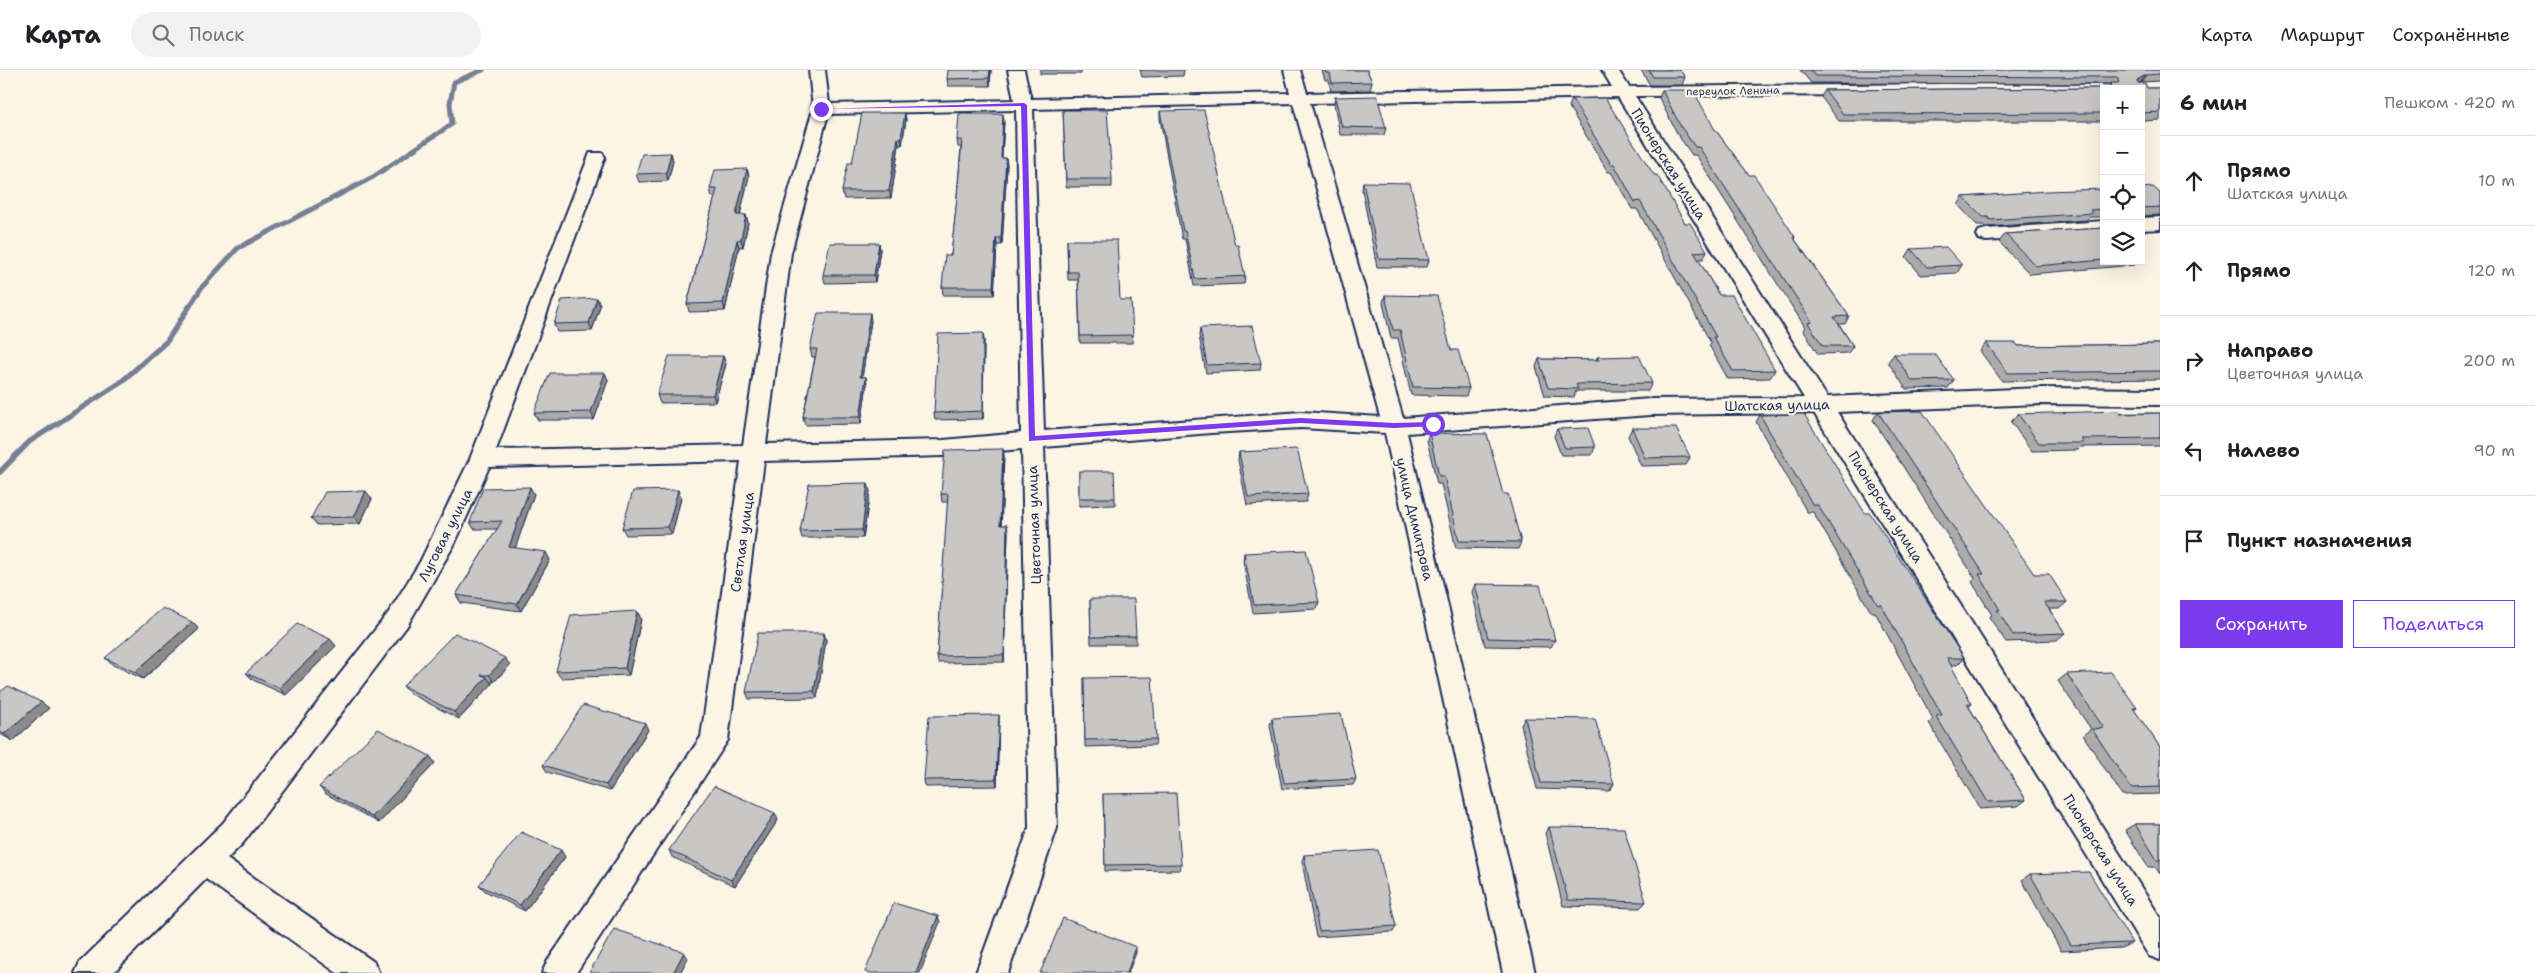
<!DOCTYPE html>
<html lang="ru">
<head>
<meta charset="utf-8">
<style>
  body { margin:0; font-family:"Shantell Sans",sans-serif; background:#f2f2f2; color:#202124 }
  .controls { position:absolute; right:15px; top:15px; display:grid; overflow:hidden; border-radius:0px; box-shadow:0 5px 20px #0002 }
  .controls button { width:45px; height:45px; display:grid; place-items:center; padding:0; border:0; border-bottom:1px solid #e0e0e0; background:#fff; color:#202124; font:25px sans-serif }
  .stop { position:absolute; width:15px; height:15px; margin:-11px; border:4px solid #7c3aed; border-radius:50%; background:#fff }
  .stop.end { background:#7c3aed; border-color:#fff; box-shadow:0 1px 5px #0008 }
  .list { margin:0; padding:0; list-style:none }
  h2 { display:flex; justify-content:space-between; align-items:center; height:65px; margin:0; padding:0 20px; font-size:21px }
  h2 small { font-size:16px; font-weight:400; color:#757577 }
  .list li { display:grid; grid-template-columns:32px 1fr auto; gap:15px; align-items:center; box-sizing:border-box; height:90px; padding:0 20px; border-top:1px solid #e0e0e0 }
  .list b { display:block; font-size:19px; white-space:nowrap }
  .list p { margin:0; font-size:16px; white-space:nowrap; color:#757577 }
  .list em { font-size:16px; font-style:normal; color:#757577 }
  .actions { display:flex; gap:10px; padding:15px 20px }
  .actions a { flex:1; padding:11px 0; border:1px solid #7c3aed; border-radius:0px; text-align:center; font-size:18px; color:#7c3aed }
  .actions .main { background:#7c3aed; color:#fff }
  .icon { flex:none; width:28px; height:28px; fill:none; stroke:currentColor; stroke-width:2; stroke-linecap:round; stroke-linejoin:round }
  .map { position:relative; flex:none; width:2160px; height:903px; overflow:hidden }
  header { display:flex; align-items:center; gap:30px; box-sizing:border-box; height:70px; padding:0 25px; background:#fff; border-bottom:1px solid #e0e0e0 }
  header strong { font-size:24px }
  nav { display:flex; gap:28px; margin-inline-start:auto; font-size:18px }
  .search { width:350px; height:45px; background:#f2f2f2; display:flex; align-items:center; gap:12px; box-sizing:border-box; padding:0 18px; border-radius:28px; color:#757577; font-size:19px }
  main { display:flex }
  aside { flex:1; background:#fff }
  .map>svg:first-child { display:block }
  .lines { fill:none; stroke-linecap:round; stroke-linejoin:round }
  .stream-far1 { stroke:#767f94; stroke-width:5 }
  .stream { stroke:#767f94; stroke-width:5.5 }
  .minor-casing { stroke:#1b2f5e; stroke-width:4 }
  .minor { fill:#fcf5e5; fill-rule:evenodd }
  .wall { fill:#acabaa; stroke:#1b2f5e }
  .shaded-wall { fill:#8c8b8b; stroke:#1b2f5e }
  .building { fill:#c8c7c6; stroke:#1b2f5e }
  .route { fill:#7c3aed }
  .labels { text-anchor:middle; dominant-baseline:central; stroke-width:4.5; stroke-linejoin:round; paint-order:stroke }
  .far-street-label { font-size:11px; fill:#1b2f5e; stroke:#fcf5e5 }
  .street-label { font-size:14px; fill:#1b2f5e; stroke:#fcf5e5 }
</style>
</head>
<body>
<header>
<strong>Карта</strong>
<div class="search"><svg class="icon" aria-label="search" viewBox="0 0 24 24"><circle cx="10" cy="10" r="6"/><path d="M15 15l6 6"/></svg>Поиск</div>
<nav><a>Карта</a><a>Маршрут</a><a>Сохранённые</a></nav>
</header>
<main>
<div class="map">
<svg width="2160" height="903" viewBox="0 0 2160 903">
  <rect width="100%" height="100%" fill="#fcf5e5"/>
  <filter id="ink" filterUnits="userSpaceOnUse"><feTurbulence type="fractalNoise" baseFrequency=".02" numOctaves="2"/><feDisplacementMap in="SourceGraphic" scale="10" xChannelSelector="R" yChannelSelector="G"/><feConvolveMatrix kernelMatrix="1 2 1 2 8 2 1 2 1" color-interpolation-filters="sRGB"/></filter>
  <g filter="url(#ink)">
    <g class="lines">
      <path class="stream-far1" d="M188,239L202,217L238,178L373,107L452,54L450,33L454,12L483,0"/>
      <path class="stream" d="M0,402L29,372L120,313L167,271L189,237"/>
      <defs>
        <path id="minor" d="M809,0H825L829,34L1014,30L1008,0H1024L1031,29L1290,23L1284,0H1300L1307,23L1612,17L1602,0H1618L1629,17L1944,14L2110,15L2112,19H2104V24L1635,26L1827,327L2041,318L2160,319V335L2041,334L1837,342L2160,847V890L2149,886L1814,343L1650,345L1407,363L1535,903H1503L1385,363L1301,358L1211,363L1044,377L1057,758L1008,903H976L1029,758L1022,379L943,386L764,391L728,670L576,903H542L547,892L701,667L741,391L489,397L455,473L407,556L243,773L227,789L374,892L379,903H337L206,809L113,903H75L80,892L223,753L389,542L420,492L470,389L590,83H602L605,87L496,380L743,375L771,183L813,39ZM1618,27L1804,328L1650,329L1403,348L1310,33ZM1293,33L1380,347L1301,342L1044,361L1033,39ZM1016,40L1021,363L943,370L766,374L791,183L828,44Z
          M2160,147V159L2141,160V148Z
          M2104,151V163L1986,171L1979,169L1977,165L1979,161L1986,159Z"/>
      </defs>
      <use href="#minor" class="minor-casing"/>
      <use href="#minor" class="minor"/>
    </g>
    <path class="wall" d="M991,0L990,16H948L947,9Z
      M1040,0H1081V4H1040Z
      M1140,0H1184L1183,6L1142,7Z
      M1322,0H1367L1372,12L1370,20L1331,21L1329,10H1325Z
      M1641,0H1680L1685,7L1682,15H1650Z
      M1800,0H2160V11L2141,12L2139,13L2147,18H2160V50L2141,51V19H2104V51H1839L1821,27L1825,20L2108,18L2111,14L1811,13Z
      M1662,20L1714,58L1795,167L1794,168L1849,246L1845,254H1839L1853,276L1848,283L1818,284L1803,260L1805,257L1696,85H1692L1678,65L1659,28Z
      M1335,27L1386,58L1384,65H1340L1334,34Z
      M1572,29L1654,105L1685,153L1707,181L1703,189H1698L1719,225L1775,300L1770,308L1728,309L1709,275L1711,273L1637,139H1632L1611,102H1608L1569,37Z
      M1063,40L1112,109V117H1066Z
      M1160,41L1235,175L1245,206L1244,214L1194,216L1185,169H1182L1160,49Z
      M905,43L906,50L902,75H899L891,128L844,129L842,121L852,93Z
      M1004,52L1002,88H1006L1007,95L1002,175H997L994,225H943L942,217L951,185L956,138L961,77H958L957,70Z
      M671,83L673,91L668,111L639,112L636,104Z
      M747,99L749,106L740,145H746L748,153L743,177H739L725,241L689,242L687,234L715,127H712L710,119Z
      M1363,112L1429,190L1427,197H1377L1362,120Z
      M2141,118L2160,123V145L2141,146Z
      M2104,119V147H2090L2087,150L1985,157L1983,155H1977L1958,135L1963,127Z
      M2104,158V191H2138L2135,195L2030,204L1999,172L2005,164Z
      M1067,170L1120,230L1133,265L1132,273H1080L1078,210H1068Z
      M879,173L880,180L875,212L825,213L823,205Z
      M1911,179L1962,195L1957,203L1921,205L1906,187Z
      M1385,225L1451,280L1469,318L1466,326L1411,325L1398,268H1391L1383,233Z
      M597,228L600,236L592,261L557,262L554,254Z
      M871,251L862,307H866L867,314L861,354L805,355L803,347L815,287H812L810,279Z
      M1200,258L1261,293L1260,300L1206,303L1199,266Z
      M984,270L983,349L935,350L934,343Z
      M1986,273L2018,276L2160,274V309L2002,311L1980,281Z
      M1894,284L1954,310L1948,318L1906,319L1888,292Z
      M723,286L726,294L715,332L660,333L657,325Z
      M1597,287L1652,313L1648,321H1576L1574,327L1545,326L1536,297L1539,289L1596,290Z
      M605,303L608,310L594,350H538L534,343Z
      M1878,342L2034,504L2067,532L2059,539H2049L2065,563L2057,570L2006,572L1989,547L1992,545L1972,512L1975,508L1873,350Z
      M2160,343V376L2080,377L2077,380L2032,381L2011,352L2018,344Z
      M1760,345L1865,443L1964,588L1957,595H1950L1972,634L1969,637L2026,730L2018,736L1980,739L1929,653L1933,649L1875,542H1871L1813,442H1807L1756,352Z
      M1632,358L1690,387L1686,395L1641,396L1628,366Z
      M1557,359L1595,377L1592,385H1561L1554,366Z
      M1429,363L1503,424L1521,472L1518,479L1456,478L1441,414H1437L1427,370Z
      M1003,379L1004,386L1001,455H1007L1008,462L1004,592L938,593L937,586L948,432H942L941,424Z
      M1239,382L1308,424L1306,432L1247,435L1238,390Z
      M1079,401L1115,428V435L1079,436Z
      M870,421L863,468H802L800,461Z
      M534,424L515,478L550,490L521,541L461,533L456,525L497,459H474L470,452Z
      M681,428L672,464L626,465L622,458Z
      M372,429L360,454L317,455L311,448Z
      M1244,483L1319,532L1317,539L1253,543L1243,491Z
      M1475,514L1555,570L1551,577L1485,576L1472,522Z
      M1090,529L1136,566V574H1091Z
      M637,541L641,549L629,605L561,608L556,601Z
      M192,552L199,559L143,609L113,595L105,588Z
      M824,563L826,570L817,628L749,629L746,622Z
      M330,569L336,576L286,625L253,610L246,603Z
      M510,595L494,612H491L492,614L459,649L409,623L403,616Z
      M2067,604L2137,638L2134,640L2160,677V724L2122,725L2083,665L2091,659L2058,611Z
      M1084,608L1156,669L1155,675L1085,677Z
      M0,622L49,638L13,671L0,664Z
      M1272,648L1356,709L1353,715L1282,719L1270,655Z
      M1525,648L1614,714L1609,721L1537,719L1521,655Z
      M999,651L997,716L925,717L924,710Z
      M648,660L610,721L547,702L543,695Z
      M435,693L379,753L326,724L319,717Z
      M1103,724L1181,794L1180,800L1105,801Z
      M778,750L735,816L672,787L669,780Z
      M2135,754H2160V804L2155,797H2148L2125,760Z
      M1549,757L1646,832L1640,838L1563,836L1545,763Z
      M1304,785L1396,856L1393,862L1316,867L1302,791Z
      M565,787L525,841L485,821L479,815Z
      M2030,804L2132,873L2121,878L2061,881L2022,810Z"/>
    <path class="shaded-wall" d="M990,0H991L990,16L989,8Z
      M2146,5L2141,12L2132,17L2137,10Z
      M905,43L906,50L902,75L901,68Z
      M1003,44L1004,52L1001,95V88Z
      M898,68L899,75L891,128L889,121Z
      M671,83L673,91L668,111L666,103Z
      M1006,88L1007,95L1002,175L1001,168Z
      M747,99L749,106L738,153L736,145Z
      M746,145L748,153L743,177L741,169Z
      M996,168L997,175L994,225L993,217Z
      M737,170L739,177L725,241L723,233Z
      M879,173L880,180L875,212L874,205Z
      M597,228L600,236L592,261L589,253Z
      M870,243L871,251L861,314L860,307Z
      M983,263L984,270L983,349Z
      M723,286L726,294L715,332L713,325Z
      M605,303L608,310L594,350L591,342Z
      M866,307L867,314L861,354L860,347Z
      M1003,379L1004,386L1001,463L1000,455Z
      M868,413L870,421L863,468L862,460Z
      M530,417L534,424L513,485L509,477Z
      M678,420L681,428L672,464L668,457Z
      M366,421L372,429L360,454L354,447Z
      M1007,455L1008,462L1004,592V585Z
      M546,482L550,490L521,541L517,534Z
      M637,541L641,549L629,605L625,598Z
      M192,552L199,559L143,609L135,602Z
      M824,563L826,570L817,628L814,621Z
      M330,569L336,576L286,625L279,618Z
      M505,588L510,595L494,612L489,605Z
      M487,607L492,614L459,649L454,642Z
      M41,632L49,638L13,671L4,664Z
      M999,645V651L997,716L996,709Z
      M645,653L648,660L610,721L606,715Z
      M430,686L435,693L379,753L372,747Z
      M775,743L778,750L735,816L731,810Z
      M561,780L565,787L525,841L520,835Z
      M938,846L940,852L920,903H916Z
      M1136,877V883L1128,903H1127Z
      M684,882L688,888L680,903H673Z"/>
    <path class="building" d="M948,0H990L989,8L947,9Z
      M1325,0H1367L1372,12L1332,13L1330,3H1326Z
      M1649,0H1680L1685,7H1653Z
      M1810,0H2160V4L2146,5L2137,10L2138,13H2145L2147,18H2160V42L2141,43V19H2104V43L1843,44L1825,20L2109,18L2111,13H2119L2117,7L1815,6Z
      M1662,20H1693L1714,58L1749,105H1754L1795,167H1793L1849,246L1834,247L1853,276H1823L1808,253L1812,252L1699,77H1695L1681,57Z
      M1377,26L1386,58L1342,57L1335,27Z
      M1605,28L1654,105H1657L1685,153H1690L1707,181L1694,182L1719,225H1732L1775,300L1733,301L1713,267H1716L1640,131L1635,132L1614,94H1611L1572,29Z
      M1063,40H1107L1112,109H1066Z
      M1204,40L1235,175H1238L1245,206L1195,209L1185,161H1183L1160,41Z
      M862,43H905L901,68H898L889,121H842L848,93H852Z
      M959,44H1003L1001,88H1006L1001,168H996L993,217H942L945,185H951L956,138L962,70H957Z
      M671,83L666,103L636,104L642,84Z
      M747,99L736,145H746L741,169L737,170L723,233L687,234L717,119H710L715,100Z
      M1363,112L1410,113L1429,190L1379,189Z
      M2153,117L2160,123V137L2141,138V118Z
      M2104,119V139L2090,140L2093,143L1990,150L1988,147H1983L1963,127L2046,121Z
      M2104,158V190L2036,196L2005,164Z
      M1067,170H1117L1120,230H1131L1133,265L1080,266L1078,202H1068Z
      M830,173H879L874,205H823Z
      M1946,177L1962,195L1927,197L1911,179Z
      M1385,225L1437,226L1451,280H1458L1469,318L1413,317L1400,260H1393Z
      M597,228L589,253L554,254L562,230Z
      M818,243H870L860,307H866L860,347H803L817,279H810Z
      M1252,256L1261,293L1207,295L1200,258Z
      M983,263V341L934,343L938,264Z
      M1986,273H2016L2018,276L2160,274V301L2008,303Z
      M1894,284H1935L1954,310L1912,311Z
      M669,286H723L713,325H657Z
      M1639,286L1652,313L1576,314L1578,319L1548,318L1539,289L1599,290L1597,287Z
      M550,303H605L591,342L534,343Z
      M1922,341L2034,504H2049L2067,532H2044L2065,563L2013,565L1997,540H2000L1979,504H1984L1878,342Z
      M2118,341L2120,344L2160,343V368L2081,369L2084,373H2039L2018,344Z
      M1804,344L1865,443H1870L1964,588H1947L1972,634H1967L2026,730L1988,732L1936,646L1942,645L1881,534L1878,535L1818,435H1813L1760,345Z
      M1588,358L1595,377L1565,378L1557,359Z
      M1632,358H1676L1690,387L1645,388Z
      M1429,363L1487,364L1503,424H1508L1521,472L1459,471L1444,406H1439Z
      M1003,379L1000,455H1007L1004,585L937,586L948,424H941L945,380Z
      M1297,379L1308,424L1248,427L1239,382Z
      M1079,401H1114L1115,428H1079Z
      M868,413L862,460L800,461L809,414Z
      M530,417L509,477L546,482L517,534L456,525L502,451L470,452L483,418Z
      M678,420L668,457L622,458L633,421Z
      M366,421L354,447L311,448L325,422Z
      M1306,480L1319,532L1254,535L1244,483Z
      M1475,514L1540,515L1555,570L1488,568Z
      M1090,529H1134L1136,566L1091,567Z
      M163,538L192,552L135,602L105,588Z
      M637,541L625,598L556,601L571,545Z
      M297,554L330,569L279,618L246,603Z
      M455,563L505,588L489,605H481L487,607L454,642L403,616Z
      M758,563H824L814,621L746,622Z
      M2111,602L2137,638H2133L2160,677V717L2131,718L2092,659L2104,658L2067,604Z
      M1152,607L1156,669L1085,670L1084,608Z
      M8,616L41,632L4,664L0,662V622Z
      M583,635L645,653L606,715L543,695Z
      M1341,644L1356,709L1284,713L1272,648Z
      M999,645L996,709L924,710L929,646Z
      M1525,648L1595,649L1614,714L1541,713Z
      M378,659L430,686L372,747L319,717Z
      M714,716L775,743L731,810L669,780Z
      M1176,723L1181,794L1105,795L1103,724Z
      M2135,754H2160V790H2157Z
      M1549,757L1624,758L1646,832L1568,830Z
      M521,762L561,780L520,835L479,815Z
      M1378,780L1396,856L1319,861L1304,785Z
      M2089,802L2132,873L2071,875L2030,804Z
      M894,833L938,846L916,903H868L865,902Z
      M1063,848L1136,877L1127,903H1040Z
      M614,859L684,882L673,903H589Z"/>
  </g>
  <path class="route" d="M1024,33L1027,35L1035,366L1301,348L1394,353L1433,352L1437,354L1436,356L1394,358L1301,353L1029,371L1021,36L818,39Z"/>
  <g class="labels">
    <g class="far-street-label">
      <text transform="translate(1733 21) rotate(-1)">переулок Ленина</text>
    </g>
    <g class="street-label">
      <text transform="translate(1669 94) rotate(58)">Пионерская улица</text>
      <text transform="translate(1777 335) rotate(-1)">Шатская улица</text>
      <text transform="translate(1886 437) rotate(58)">Пионерская улица</text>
      <text transform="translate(1415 449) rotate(77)">улица Димитрова</text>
      <text transform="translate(1034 455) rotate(-92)">Цветочная улица</text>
      <text transform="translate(445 465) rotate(-63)">Луговая улица</text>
      <text transform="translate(742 472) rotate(-82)">Светлая улица</text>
      <text transform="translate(2101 780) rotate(58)">Пионерская улица</text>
    </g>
  </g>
</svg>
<div class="controls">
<button>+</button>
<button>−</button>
<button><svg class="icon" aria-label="locate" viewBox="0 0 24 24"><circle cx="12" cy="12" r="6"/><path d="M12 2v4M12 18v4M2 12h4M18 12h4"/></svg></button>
<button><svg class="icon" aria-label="layers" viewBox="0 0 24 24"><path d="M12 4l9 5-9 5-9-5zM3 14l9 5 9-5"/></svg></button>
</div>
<div class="stop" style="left:1433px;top:354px"></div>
<div class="stop end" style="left:821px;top:39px"></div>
</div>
<aside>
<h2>6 мин<small>Пешком · 420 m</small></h2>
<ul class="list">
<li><svg class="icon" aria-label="ahead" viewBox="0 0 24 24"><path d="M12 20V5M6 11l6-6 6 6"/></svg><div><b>Прямо</b><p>Шатская улица</p></div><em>10 m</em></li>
<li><svg class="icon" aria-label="ahead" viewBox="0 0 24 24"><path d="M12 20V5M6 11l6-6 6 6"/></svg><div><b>Прямо</b></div><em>120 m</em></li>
<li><svg class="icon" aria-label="right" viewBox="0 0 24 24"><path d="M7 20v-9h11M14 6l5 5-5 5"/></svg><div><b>Направо</b><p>Цветочная улица</p></div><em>200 m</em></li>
<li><svg class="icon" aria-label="left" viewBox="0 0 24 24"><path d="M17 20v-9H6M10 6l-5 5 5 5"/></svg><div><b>Налево</b></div><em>90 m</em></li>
<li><svg class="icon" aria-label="arrive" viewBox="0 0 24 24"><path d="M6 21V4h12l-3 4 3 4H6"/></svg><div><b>Пункт назначения</b></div></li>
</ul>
<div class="actions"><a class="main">Сохранить</a><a>Поделиться</a></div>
</aside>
</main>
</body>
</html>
